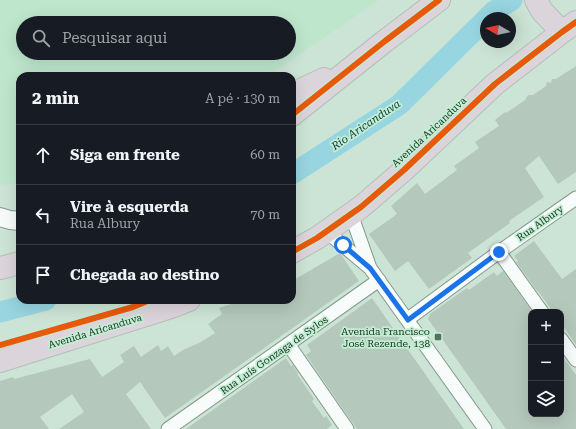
<!DOCTYPE html>
<html lang="pt">
<head>
<meta charset="utf-8">
<style>
  body { margin:0; font-family:"Roboto Serif",serif; background:#20242c; color:#f1f3f6 }
  .controls { position:absolute; right:12px; bottom:12px; display:grid; overflow:hidden; border-radius:8px; box-shadow:0 4px 16px #0002 }
  .controls button { width:36px; height:36px; display:grid; place-items:center; padding:0; border:0; border-bottom:1px solid #363941; background:#171b24; color:#f1f3f6; font:20px sans-serif }
  .compass { position:absolute; left:480px; top:12px; width:36px; height:36px; border-radius:50%; background:#171b24; box-shadow:0 4px 16px #0002; rotate:279deg }
  .stop { position:absolute; width:12px; height:12px; margin:-9px; border:3px solid #1a73e8; border-radius:50%; background:#fff }
  .stop.end { background:#1a73e8; border-color:#fff; box-shadow:0 1px 4px #0008 }
  .list { margin:0; padding:0; list-style:none }
  h2 { display:flex; justify-content:space-between; align-items:center; height:52px; margin:0; padding:0 16px; font-size:17px }
  h2 small { font-size:13px; font-weight:400; color:#9ea1a6 }
  .list li { display:grid; grid-template-columns:26px 1fr auto; gap:12px; align-items:center; box-sizing:border-box; height:60px; padding:0 16px; border-top:1px solid #363941 }
  .list b { display:block; font-size:15px; white-space:nowrap }
  .list p { margin:0; font-size:13px; white-space:nowrap; color:#9ea1a6 }
  .list em { font-size:13px; font-style:normal; color:#9ea1a6 }
  .icon { flex:none; width:22px; height:22px; fill:none; stroke:currentColor; stroke-width:2; stroke-linecap:round; stroke-linejoin:round }
  .map { position:relative; flex:none; width:576px; height:429px; overflow:hidden }
  .search { position:absolute; background:#171b24; box-shadow:0 4px 16px #0002; left:16px; top:16px; width:280px; height:44px; display:flex; align-items:center; gap:10px; box-sizing:border-box; padding:0 14px; border-radius:22px; color:#9ea1a6; font-size:15px }
  .panel { position:absolute; background:#171b24; box-shadow:0 4px 16px #0002; left:16px; top:72px; width:280px; height:232px; border-radius:12px }
  .map>svg:first-child { display:block }
  .built { fill:#bee6cd; fill-rule:evenodd }
  .lines { fill:none; stroke-linecap:round; stroke-linejoin:round }
  .river { stroke:#97d5e0; stroke-width:21 }
  .building { fill:#b5c8bc }
  .street-casing { stroke:#84988c; stroke-width:15 }
  .secondary-casing { stroke:#84988c; stroke-width:20 }
  .highway-casing { stroke:#b3c0b8; stroke-width:24 }
  .street { stroke:#f7fbf9; stroke-width:13 }
  .secondary { stroke:#f7fbf9; stroke-width:18 }
  .highway { stroke:#dcd4db; stroke-width:22 }
  .cycleway-casing { stroke:#c1efd2; stroke-width:8 }
  .cycleway { stroke:#e8590c; stroke-width:6 }
  .route { stroke:#1a73e8; stroke-width:5 }
  .poi-dot { fill:#5a6e62; stroke:#c1efd2; stroke-width:1.5 }
  .labels { text-anchor:middle; dominant-baseline:central; stroke-width:3.5; stroke-linejoin:round; paint-order:stroke }
  .street-label { font-size:10px; fill:#1d2f24; stroke:#c1efd2 }
  .poi-label { font-size:10px; fill:#1d2f24; stroke:#c1efd2; text-anchor:end }
  .water-label { font-size:11px; font-style:italic; fill:#113740; stroke:#c1efd2 }
</style>
</head>
<body>
<div class="map">
<svg width="576" height="429" viewBox="0 0 576 429">
  <rect width="100%" height="100%" fill="#cce4d5"/>
  <path class="built" d="M0,0H379L268,76H20V183L0,185ZM23,23H289V53H23Z"/>
  <g class="lines">
    <path class="river" d="M487,18L493,12L512,0
      M292,174L399,105L486,19
      M0,312L46,300"/>
  </g>
  <path class="building" d="M576,66V172L558,184L539,156L525,168L544,197L509,221L510,223L468,253L472,258L429,289L408,261L395,271L369,234L397,214L391,206L417,183L425,194L457,170L454,166L479,148L475,142L499,126L495,120L505,112L506,113L525,100L528,95H533L546,86L547,82L551,83L552,79H556Z
    M534,241L562,279L576,269V345L561,323V312H553L538,291H537L516,262L518,261L514,256Z
    M340,253L359,281L165,418L140,382L126,394L151,429H59L84,412L72,394L40,417L49,429H0V381L13,377L14,379L90,359L102,377L124,362L120,355L134,346L141,357L158,345L161,351L168,346L174,356L183,350L199,343L215,333L208,324L222,314L219,308L244,300H292V281Z
    M503,271L531,310V414H561V354L576,375V429H506L428,319L430,314L467,288L469,290L494,272L497,276Z
    M372,298L399,337L464,429H357L336,399L306,355L311,351L307,345Z
    M286,358L291,366L293,365L298,373L297,374L314,399L312,401L324,418L326,416L332,425L327,429H186Z"/>
  <g class="lines">
    <defs>
      <path id="street" d="M351,214L370,268
        M327,232L370,268L485,429
        M499,252L542,312
        M408,319L499,252L576,198
        M561,339L576,360
        M288,344L347,429
        M168,429L379,280"/>
      <path id="secondary" d="M0,217L10,220L20,221"/>
      <path id="highway" d="M536,0L542,11L562,32
        M292,94L324,79
        M292,115L385,41L439,0
        M292,252L317,238L361,207L404,170L495,84L562,32L576,22
        M0,268L20,263
        M0,361L171,307L189,300"/>
    </defs>
    <use href="#street" class="street-casing"/>
    <use href="#secondary" class="secondary-casing"/>
    <use href="#highway" class="highway-casing"/>
    <use href="#street" class="street"/>
    <use href="#secondary" class="secondary"/>
    <use href="#highway" class="highway"/>
    <defs>
      <path id="cycleway" d="M292,115L385,41L439,0
        M292,252L317,238L361,207L404,170L495,84L562,32L576,22
        M0,345L133,307L150,300"/>
    </defs>
    <use href="#cycleway" class="cycleway-casing"/>
    <use href="#cycleway" class="cycleway"/>
  </g>
  <g class="lines">
    <path class="route" d="M343,245L370,268L408,320L499,252"/>
  </g>
  <rect class="poi-dot" x="434" y="333" width="8" height="8" rx="2"/>
  <g class="labels">
    <g class="street-label">
      <text transform="translate(429 132) rotate(-43)">Avenida Aricanduva</text>
      <text transform="translate(540 223) rotate(-35)">Rua Albury</text>
      <text transform="translate(95 331) rotate(-17)">Avenida Aricanduva</text>
      <text transform="translate(274 355) rotate(-35)">Rua Luís Gonzaga de Sylos</text>
    </g>
    <g class="poi-label">
      <text x="430" y="331">Avenida Francisco<tspan x="430" dy="12">José Rezende, 138</tspan></text>
    </g>
    <g class="water-label">
      <text transform="translate(366 125) rotate(-34)">Rio Aricanduva</text>
    </g>
  </g>
</svg>
<div class="controls">
<button>+</button>
<button>−</button>
<button><svg class="icon" aria-label="layers" viewBox="0 0 24 24"><path d="M12 4l9 5-9 5-9-5zM3 14l9 5 9-5"/></svg></button>
</div>
<svg class="compass" viewBox="-18 -18 36 36"><path d="M0-13l5 13h-10z" fill="#e53935"/><path d="M0 13l5-13h-10z" fill="#9ea1a6"/></svg>
<div class="stop" style="left:343px;top:245px"></div>
<div class="stop end" style="left:499px;top:252px"></div>
<div class="search"><svg class="icon" aria-label="search" viewBox="0 0 24 24"><circle cx="10" cy="10" r="6"/><path d="M15 15l6 6"/></svg>Pesquisar aqui</div>
<section class="panel">
<h2>2 min<small>A pé · 130 m</small></h2>
<ul class="list">
<li><svg class="icon" aria-label="ahead" viewBox="0 0 24 24"><path d="M12 20V5M6 11l6-6 6 6"/></svg><div><b>Siga em frente</b></div><em>60 m</em></li>
<li><svg class="icon" aria-label="left" viewBox="0 0 24 24"><path d="M17 20v-9H6M10 6l-5 5 5 5"/></svg><div><b>Vire à esquerda</b><p>Rua Albury</p></div><em>70 m</em></li>
<li><svg class="icon" aria-label="arrive" viewBox="0 0 24 24"><path d="M6 21V4h12l-3 4 3 4H6"/></svg><div><b>Chegada ao destino</b></div></li>
</ul>
</section>
</div>
</body>
</html>
